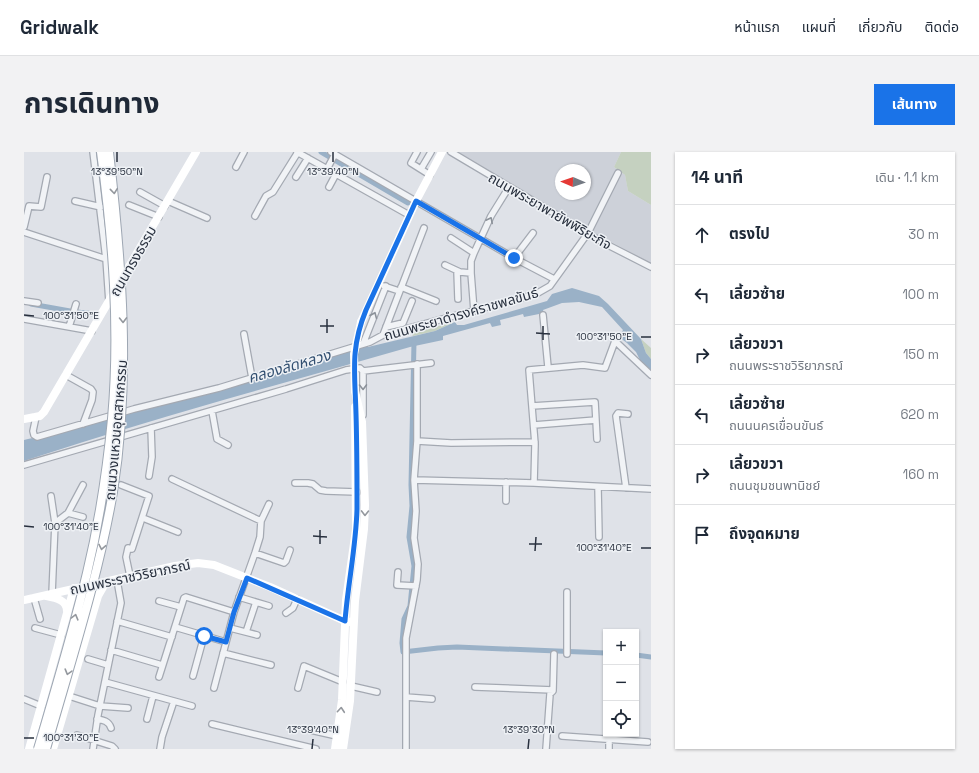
<!DOCTYPE html>
<html lang="th">
<head>
<meta charset="utf-8">
<style>
  body { margin:0; font-family:"Space Grotesk","Noto Sans Thai",sans-serif; background:#f2f2f3; color:#1f2937 }
  .controls { position:absolute; right:12px; bottom:12px; display:grid; overflow:hidden; border-radius:0px; box-shadow:0 1px 3px #0004 }
  .controls button { width:36px; height:36px; display:grid; place-items:center; padding:0; border:0; border-bottom:1px solid #e0e1e3; background:#fff; color:#1f2937; font:20px sans-serif }
  .compass { position:absolute; left:531px; top:12px; width:36px; height:36px; border-radius:50%; background:#fff; box-shadow:0 1px 3px #0004; rotate:272deg }
  .stop { position:absolute; width:12px; height:12px; margin:-9px; border:3px solid #1a73e8; border-radius:50%; background:#fff }
  .stop.end { background:#1a73e8; border-color:#fff; box-shadow:0 1px 4px #0008 }
  .list { margin:0; padding:0; list-style:none }
  h2 { display:flex; justify-content:space-between; align-items:center; height:52px; margin:0; padding:0 16px; font-size:17px }
  h2 small { font-size:13px; font-weight:400; color:#747a83 }
  .list li { display:grid; grid-template-columns:26px 1fr auto; gap:12px; align-items:center; box-sizing:border-box; height:60px; padding:0 16px; border-top:1px solid #e0e1e3 }
  .list b { display:block; font-size:15px; white-space:nowrap }
  .list p { margin:0; font-size:13px; white-space:nowrap; color:#747a83 }
  .list em { font-size:13px; font-style:normal; color:#747a83 }
  .icon { flex:none; width:22px; height:22px; fill:none; stroke:currentColor; stroke-width:2; stroke-linecap:round; stroke-linejoin:round }
  .map { position:relative; flex:none; width:627px; height:597px; overflow:hidden; border-radius:0px }
  header { display:flex; align-items:center; gap:24px; box-sizing:border-box; height:56px; padding:0 20px; background:#fff; border-bottom:1px solid #e0e1e3 }
  header strong { font-size:19px }
  nav { display:flex; gap:22px; margin-inline-start:auto; font-size:14px }
  .intro { display:flex; align-items:center; justify-content:space-between; box-sizing:border-box; height:96px; padding:0 24px }
  h1 { margin:0; font-size:28px }
  .button { padding:10px 18px; border-radius:0px; background:#1a73e8; color:#fff; font-size:14px; font-weight:700 }
  main { display:flex; gap:24px; padding:0 24px }
  aside { flex:1; background:#fff; border-radius:0px; box-shadow:0 1px 3px #0004 }
  .map>svg:first-child { display:block }
  .built { fill:#cdd1d9; fill-rule:evenodd }
  .green { fill:#c5d1c0 }
  .water { fill:#9ab1c7 }
  .lines { fill:none; stroke-linecap:round; stroke-linejoin:round }
  .canal { stroke:#9ab1c7; stroke-width:5 }
  .street-casing { stroke:#a4a9b2; stroke-width:8 }
  .street { stroke:#f1f3f6; stroke-width:5.5 }
  .secondary { stroke:#fff; stroke-width:8 }
  .primary-bridge-casing { stroke:#9ea7b3; stroke-width:10; stroke-linecap:butt }
  .secondary-bridge { stroke:#fff; stroke-width:8 }
  .primary-bridge { stroke:#fff; stroke-width:8 }
  .oneway { stroke:#94989e }
  .oneway2 { stroke:#8c929a }
  .route { stroke:#1a73e8; stroke-width:5 }
  .ticks { fill:none; stroke:#28303e; stroke-width:1.5 }
  .labels { text-anchor:middle; dominant-baseline:central; stroke-width:3; stroke-linejoin:round; paint-order:stroke }
  .street-label { font-size:14px; fill:#28303e; stroke:#eef1f5 }
  .water-label { font-size:15px; font-style:italic; fill:#335071; stroke:#eef1f5 }
  .ticks-label { font-size:10px; text-anchor:middle; fill:#28303e; stroke:#eef1f5; stroke-width:3; stroke-linejoin:round; paint-order:stroke }
</style>
</head>
<body>
<header>
<strong>Gridwalk</strong>
<nav><a>หน้าแรก</a><a>แผนที่</a><a>เกี่ยวกับ</a><a>ติดต่อ</a></nav>
</header>
<div class="intro"><h1>การเดินทาง</h1><a class="button">เส้นทาง</a></div>
<main>
<div class="map">
<svg width="627" height="597" viewBox="0 0 627 597">
  <rect width="100%" height="100%" fill="#dfe2e8"/>
  <path class="built" d="M434,0H597L590,15L601,23L604,39L627,53V111L561,76ZM537,18H561V42H537Z"/>
  <path class="green" d="M597,0H627V53L604,39L601,23L590,15Z
    M431,170L411,179L389,184L387,181Z
    M617,187L627,196V207L622,201Z"/>
  <path class="water" d="M548,136L575,144L584,152L617,187L622,201L627,207V218L617,210L612,200L603,191L595,185L599,178L578,155L555,150L538,151L519,158L520,161L500,165L499,162L476,168L477,173L468,175L466,171L419,184V188L386,195C257,232 127,267 0,309V288L4,287L32,281L344,193V195L411,179L431,170L433,173H440L523,149L528,142Z"/>
  <g class="lines">
    <path class="canal" d="M297,0L384,51
      M7,152L46,159
      M53,160L71,162
      M390,190L387,333L388,354L385,385L390,414L386,454L380,467L378,491L379,500L414,496L433,495L582,501
      M612,503L627,505"/>
    <defs>
      <path id="street" d="M69,0L82,107L85,150
        M273,0L385,63
        M307,0L490,106L530,127
        M393,0L387,11L406,23
        M427,0L580,91L627,115
        M212,15L220,0
        M303,17L311,2
        M397,17L407,0
        M272,25L284,6
        M305,35L312,22
        M116,40L141,54
        M51,49L77,55
        M144,49L183,66
        M105,53L135,65
        M231,64L242,44L249,40L274,0
        M0,75L5,54L17,55L23,25
        M0,80L82,107
        M427,86L450,101
        M490,106L509,81
        M421,113L436,120L447,121
        M433,119L434,147
        M360,134L375,139
        M377,135L412,149
        M0,149L14,151
        M450,159L447,121V109L450,101L467,64L485,35
        M519,163L524,215
        M0,167L68,179
        M45,175L52,152
        M362,175L379,171L388,149
        M220,182L228,226
        M359,183L400,76
        M339,192L362,134
        M339,219L407,211
        M42,223L67,237L69,240L68,248L59,272
        M508,254L571,250L573,287
        M188,259L193,287L204,293
        M12,265L9,279L10,283L13,285L110,257L195,236L346,190L359,183L512,142L526,134L564,81L594,21
        M510,273L572,268
        M393,289L427,291L511,290
        M0,313L262,237L322,218L336,216L339,219V263
        M125,324L128,305L127,276
        M148,327L237,369
        M390,328L510,331L627,337
        M271,331H284L289,332L296,338L302,339L333,340
        M510,331L511,292L505,218L559,213L581,216L591,189L627,223
        M97,333L125,344L108,397L104,396L102,405L106,424
        M574,335L575,385
        M602,336L592,264L594,261L604,262
        M27,344L31,371L28,442
        M482,349V330
        M44,361L59,333
        M119,366L154,380
        M31,371L44,361L59,365
        M231,401L260,411L262,409L266,398
        M374,420L373,433L392,434
        M215,445L245,454
        M10,446L16,467
        M135,449L157,455
        M262,461L269,456L273,447
        M93,469L148,485
        M151,475L202,490
        M11,476L37,483
        M206,476L233,483
        M222,480L232,450
        M87,498L138,513
        M199,501L247,513
        M543,502V440
        M64,507L84,513
        M169,524L180,484
        M135,525L160,446L162,445L210,460
        M81,530L168,554
        M327,534L353,540
        M451,535L529,538
        M190,536L210,460L231,401L236,385L237,369L245,352
        M274,536L280,514L319,530
        M45,544L76,554L104,556
        M382,545L408,547
        M0,547L17,554
        M73,567C79,568 85,569 87,576
        M123,567L129,544
        M188,572L292,597
        M282,577L313,584
        M53,583L88,594L91,597
        M538,584L624,590
        M69,597L74,563L97,451L93,428
        M136,597L138,585L150,549
        M382,597V486L393,428L394,412L390,386L392,359L390,328L393,289V212
        M522,597L526,542L529,539L530,502
        M585,597V587"/>
    </defs>
    <use href="#street" class="street-casing"/>
    <use href="#street" class="street"/>
    <path class="secondary" d="M337,170L392,49L418,0
      M0,267L16,264L20,260L172,0
      M22,444C32,446 43,448 43,459
      M0,448L151,414L174,411L190,413L246,435L321,469L326,470
      M5,597L50,436
      M29,597L74,444L82,430
      M311,597L318,548L322,448L332,377L331,255
      M319,597L326,549L331,449L340,377L341,353L338,270L331,239"/>
    <defs>
      <path id="primary-bridge" d="M14,597C31,539 49,480 63,421C75,371 83,319 88,267C96,178 89,89 77,0
        M22,597C46,512 74,427 89,340C107,227 98,113 85,0"/>
    </defs>
    <use href="#primary-bridge" class="primary-bridge-casing"/>
    <path class="secondary-bridge" d="M331,239L330,202L337,170"/>
    <use href="#primary-bridge" class="primary-bridge"/>
  </g>
  <defs><path id="oneway-chevron" d="M-2-3.5L2.5 0L-2 3.5" fill="none" stroke-width="1.6" stroke-linecap="round" stroke-linejoin="round"/></defs>
  <g class="oneway">
    <use href="#oneway-chevron" transform="translate(90 39) rotate(84)"/>
    <use href="#oneway-chevron" transform="translate(99 168) rotate(89)"/>
    <use href="#oneway-chevron" transform="translate(341 361) rotate(91)"/>
    <use href="#oneway-chevron" transform="translate(78 395) rotate(101)"/>
    <use href="#oneway-chevron" transform="translate(51 465) rotate(-75)"/>
    <use href="#oneway-chevron" transform="translate(44 520) rotate(106)"/>
    <use href="#oneway-chevron" transform="translate(317 558) rotate(-85)"/>
  </g>
  <g class="oneway2">
    <use href="#oneway-chevron" transform="translate(466 68) rotate(-63)"/>
    <use href="#oneway-chevron" transform="translate(350 163) rotate(-67)"/>
    <use href="#oneway-chevron" transform="translate(339 235) rotate(89)"/>
  </g>
  <g class="lines">
    <path class="route" d="M180,484L202,490L210,460L223,426L321,469C324,431 332,395 333,357C333,325 333,294 332,262C331,221 326,197 342,158L392,49L490,106"/>
  </g>
  <path class="ticks" d="M93,10V0M309,10V0M0,163L10,164M296,174H310M303,181V167M512,181L526,182M617,185H627M519,188V174M0,374L10,375M289,384L303,385M296,392V378M505,392H518M617,396H627M511,399L512,385M0,586H10M288,597L289,587M504,597L505,587"/>
  <g class="labels">
    <g class="street-label">
      <text transform="translate(526 59) rotate(30)">ถนนพระยาพายัพพิริยะกิจ</text>
      <text transform="translate(109 109) rotate(-60)">ถนนทรงธรรม</text>
      <text transform="translate(437 162) rotate(-16)">ถนนพระยาดำรงค์ราชพลขันธ์</text>
      <text transform="translate(92 278) rotate(-85)">ถนนวงแหวนอุตสาหกรรม</text>
      <text transform="translate(106 425) rotate(-12)">ถนนพระราชวิริยาภรณ์</text>
    </g>
    <g class="water-label">
      <text transform="translate(265 214) rotate(-16)">คลองลัดหลวง</text>
    </g>
  </g>
  <g class="ticks-label">
    <text x="93" y="23">13°39'50"N</text>
    <text x="309" y="23">13°39'40"N</text>
    <text x="47" y="167">100°31'50"E</text>
    <text x="580" y="188">100°31'50"E</text>
    <text x="47" y="378">100°31'40"E</text>
    <text x="580" y="399">100°31'40"E</text>
    <text x="289" y="581">13°39'40"N</text>
    <text x="505" y="581">13°39'30"N</text>
    <text x="47" y="589">100°31'30"E</text>
  </g>
</svg>
<div class="controls">
<button>+</button>
<button>−</button>
<button><svg class="icon" aria-label="locate" viewBox="0 0 24 24"><circle cx="12" cy="12" r="6"/><path d="M12 2v4M12 18v4M2 12h4M18 12h4"/></svg></button>
</div>
<svg class="compass" viewBox="-18 -18 36 36"><path d="M0-13l5 13h-10z" fill="#e53935"/><path d="M0 13l5-13h-10z" fill="#747a83"/></svg>
<div class="stop" style="left:180px;top:484px"></div>
<div class="stop end" style="left:490px;top:106px"></div>
</div>
<aside>
<h2>14 นาที<small>เดิน · 1.1 km</small></h2>
<ul class="list">
<li><svg class="icon" aria-label="ahead" viewBox="0 0 24 24"><path d="M12 20V5M6 11l6-6 6 6"/></svg><div><b>ตรงไป</b></div><em>30 m</em></li>
<li><svg class="icon" aria-label="left" viewBox="0 0 24 24"><path d="M17 20v-9H6M10 6l-5 5 5 5"/></svg><div><b>เลี้ยวซ้าย</b></div><em>100 m</em></li>
<li><svg class="icon" aria-label="right" viewBox="0 0 24 24"><path d="M7 20v-9h11M14 6l5 5-5 5"/></svg><div><b>เลี้ยวขวา</b><p>ถนนพระราชวิริยาภรณ์</p></div><em>150 m</em></li>
<li><svg class="icon" aria-label="left" viewBox="0 0 24 24"><path d="M17 20v-9H6M10 6l-5 5 5 5"/></svg><div><b>เลี้ยวซ้าย</b><p>ถนนนครเขื่อนขันธ์</p></div><em>620 m</em></li>
<li><svg class="icon" aria-label="right" viewBox="0 0 24 24"><path d="M7 20v-9h11M14 6l5 5-5 5"/></svg><div><b>เลี้ยวขวา</b><p>ถนนชุมชนพานิชย์</p></div><em>160 m</em></li>
<li><svg class="icon" aria-label="arrive" viewBox="0 0 24 24"><path d="M6 21V4h12l-3 4 3 4H6"/></svg><div><b>ถึงจุดหมาย</b></div></li>
</ul>
</aside>
</main>
</body>
</html>
